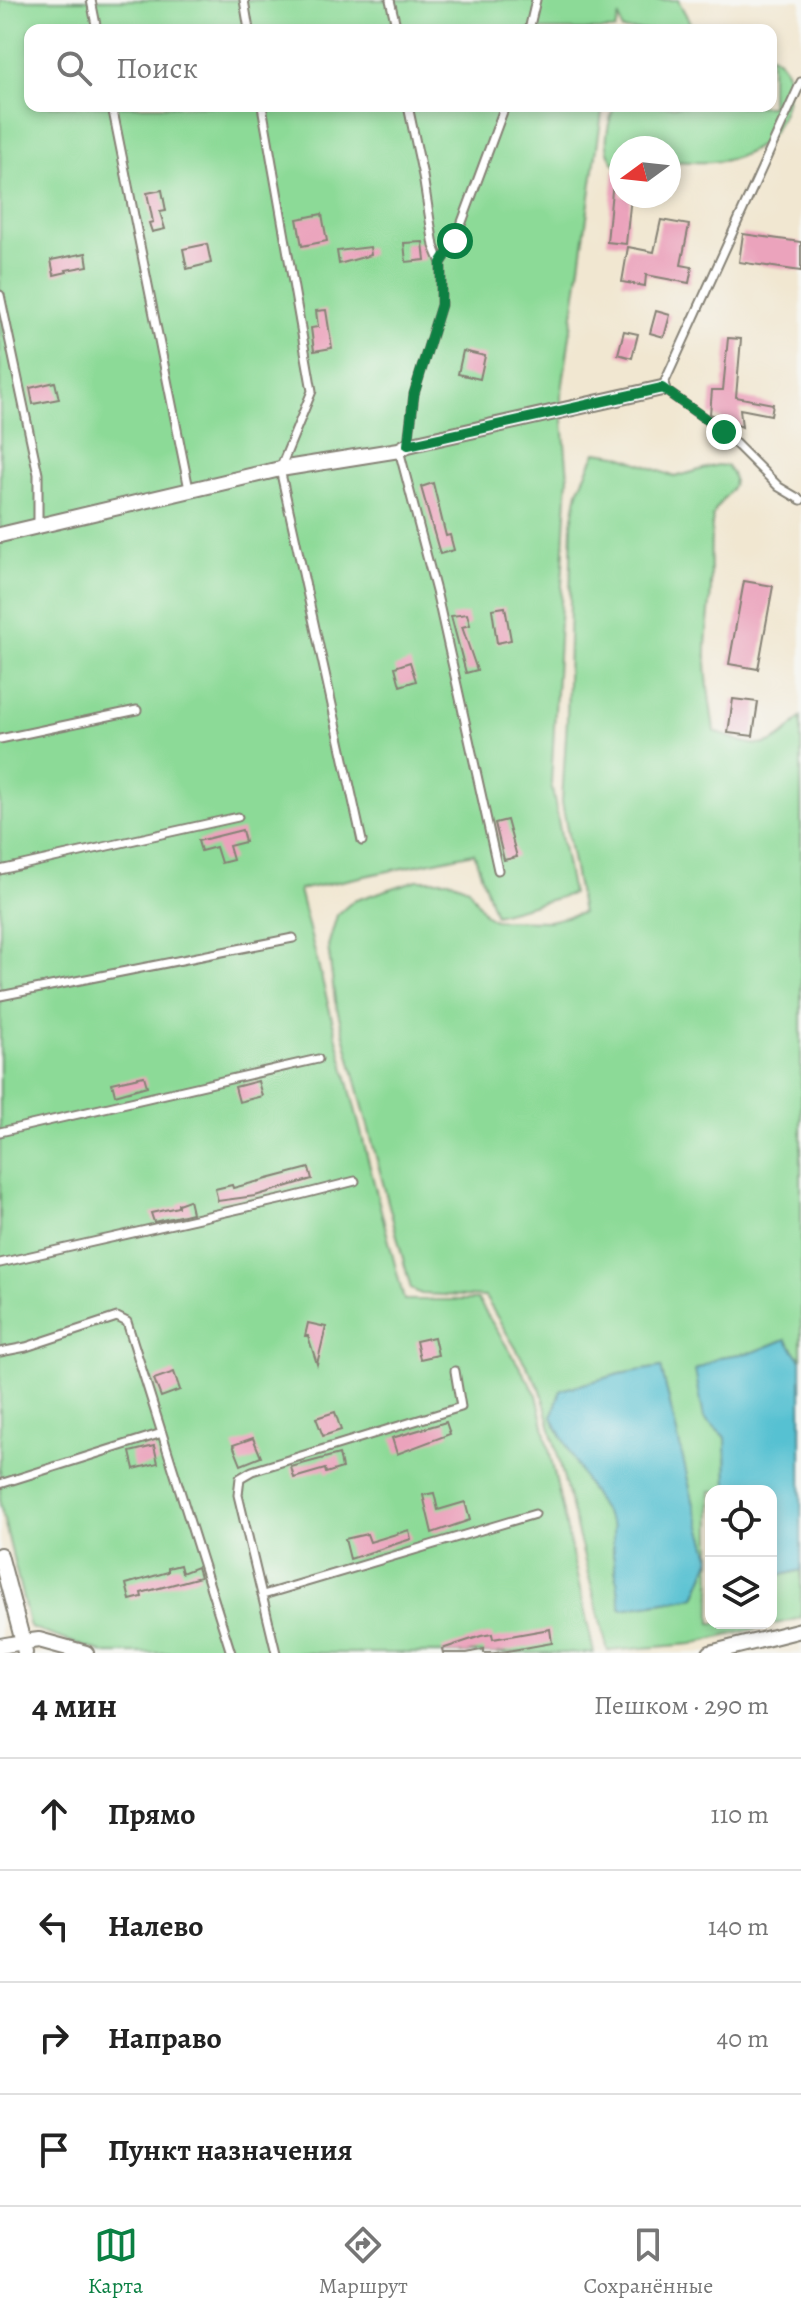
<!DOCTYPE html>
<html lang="ru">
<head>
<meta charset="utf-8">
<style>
  body { margin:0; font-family:Alegreya,serif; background:#f6f6f6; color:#222 }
  .controls { position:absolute; right:24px; bottom:24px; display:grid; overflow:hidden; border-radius:16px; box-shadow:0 4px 12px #0003 }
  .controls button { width:72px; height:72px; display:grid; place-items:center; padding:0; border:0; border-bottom:2px solid #e0e0e0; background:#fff; color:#222; font:40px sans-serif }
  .compass { position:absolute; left:609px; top:136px; width:72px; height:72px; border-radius:50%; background:#fff; box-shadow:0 4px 12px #0003; rotate:255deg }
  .stop { position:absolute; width:24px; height:24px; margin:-18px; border:6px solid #0b8043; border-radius:50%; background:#fff }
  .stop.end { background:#0b8043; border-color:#fff; box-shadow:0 2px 8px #0008 }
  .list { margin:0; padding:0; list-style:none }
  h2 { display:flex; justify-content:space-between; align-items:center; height:104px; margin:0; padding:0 32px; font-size:34px }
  h2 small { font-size:26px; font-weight:400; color:#767676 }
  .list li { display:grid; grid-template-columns:52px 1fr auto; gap:24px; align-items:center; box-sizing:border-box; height:112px; padding:0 32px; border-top:2px solid #e0e0e0 }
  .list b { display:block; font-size:30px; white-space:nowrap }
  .list em { font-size:26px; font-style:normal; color:#767676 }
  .icon { flex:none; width:44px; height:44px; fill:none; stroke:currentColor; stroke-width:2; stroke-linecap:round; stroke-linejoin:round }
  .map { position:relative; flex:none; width:801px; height:1653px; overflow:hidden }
  .search { position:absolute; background:#fff; box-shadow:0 4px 12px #0003; left:24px; right:24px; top:24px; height:88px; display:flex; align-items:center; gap:20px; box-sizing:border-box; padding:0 28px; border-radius:16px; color:#767676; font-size:30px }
  .sheet { height:552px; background:#fff }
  nav { display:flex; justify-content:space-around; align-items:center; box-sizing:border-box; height:112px; border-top:2px solid #e0e0e0; background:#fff; font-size:22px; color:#767676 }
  nav a { display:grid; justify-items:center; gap:4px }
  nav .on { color:#0b8043 }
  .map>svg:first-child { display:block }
  .green { fill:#8cda97; stroke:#547b5a; stroke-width:2 }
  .water { fill:#57c1d2; stroke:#3a6e77; stroke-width:2 }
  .building { fill:#eba3bc }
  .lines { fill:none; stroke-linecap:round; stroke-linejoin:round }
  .lane-casing { stroke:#868276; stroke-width:11 }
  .street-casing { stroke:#868276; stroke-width:18 }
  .lane { stroke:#fff; stroke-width:7 }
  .street { stroke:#fff; stroke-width:14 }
  .route { stroke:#0b8043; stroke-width:10 }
</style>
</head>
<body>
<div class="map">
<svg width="801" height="1653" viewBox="0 0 801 1653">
  <rect width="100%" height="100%" fill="#f6f6f2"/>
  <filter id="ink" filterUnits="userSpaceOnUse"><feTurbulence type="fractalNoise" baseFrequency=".0125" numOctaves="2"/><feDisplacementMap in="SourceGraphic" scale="16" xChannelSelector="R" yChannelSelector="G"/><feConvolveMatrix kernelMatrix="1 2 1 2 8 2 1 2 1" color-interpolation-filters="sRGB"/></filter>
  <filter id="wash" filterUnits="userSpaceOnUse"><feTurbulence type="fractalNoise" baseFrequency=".006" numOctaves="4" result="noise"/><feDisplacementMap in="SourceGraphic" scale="32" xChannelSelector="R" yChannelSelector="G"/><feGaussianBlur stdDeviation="1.8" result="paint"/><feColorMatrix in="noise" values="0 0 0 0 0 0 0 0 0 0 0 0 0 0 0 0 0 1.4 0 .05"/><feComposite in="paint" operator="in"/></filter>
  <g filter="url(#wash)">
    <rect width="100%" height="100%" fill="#f1e7d1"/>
    <path class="green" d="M0,0H678L694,30H622L619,16L615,30H30V106H603L561,398L568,477L551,783L572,894L495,915L474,853L299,890L404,1300H478L537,1395L594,1653H104L30,1628L0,1504Z
      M771,55C800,69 787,110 773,132C765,143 750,153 737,157C716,165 692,162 669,161V148H621V170C599,153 607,128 614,106H771Z
      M596,452L618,455L675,477L717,465L727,466C747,490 717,496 713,517C709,540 711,562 711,584C711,609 705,633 706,658C706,682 711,707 714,731C756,748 769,755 801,717V1360L786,1339L754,1352L720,1357L704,1418L726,1438L727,1491H711V1558L693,1501L661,1367L620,1374L561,1390L552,1417L585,1481L613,1526V1553L621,1609L695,1597L711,1558V1623H771V1578L801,1570V1618L692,1644L608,1651L541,1390L485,1297L421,1294L411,1289L335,1001L328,946L337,915L353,901L417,880H449L468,888L485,914L494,920L549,921L582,913L562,802L567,719L572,523L578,491Z"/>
    <path class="water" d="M786,1339L801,1360V1570L771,1578V1491H727L726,1438L704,1418L695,1370L720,1357L754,1352Z
      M661,1367L693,1501L711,1558L695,1597L621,1609L613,1553V1526L585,1481L552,1417L561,1390L620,1374Z"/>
    <g id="blocks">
      <path class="building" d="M614,170L621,171V196H631L626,244L607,242Z
        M162,190L166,211L160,212L165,229L152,232L149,223L153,222L147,193Z
        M322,214L327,241L302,246L297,219Z
        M661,220L689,225L681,265L692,267L689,283L646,275L645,286L622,282L628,247L654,252Z
        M743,234L801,242V271L739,262Z
        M423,242L425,260L406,262L404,243Z
        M207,244L211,263L187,269L183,249Z
        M370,247L371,255L339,264L337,251Z
        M86,253L88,266L66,270L67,272L54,275L51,260Z
        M326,310L332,348L314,351L311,328L318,327L316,311Z
        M656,311L670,315L664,337L650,333Z
        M624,331L638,334L632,358L618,354Z
        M728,338L741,339L736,397L773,404L771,415L740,409L742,427L710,414L712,390H723Z
        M463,351L485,356L480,379L458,374Z
        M55,382L59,399L33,404L30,388Z
        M433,483L446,536L450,535L454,550L440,554L421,487Z
        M744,581L773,586L758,669L729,664Z
        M505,607L511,640L497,643L492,609Z
        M467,614L470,625L462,627L477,670L466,673L451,616Z
        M410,662L416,681L400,686L395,667Z
        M733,699L758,702L753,736L728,733Z
        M507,820L517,857L504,860L495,823Z
        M242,830L245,842L229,846L233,860L221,863L216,847L201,851L198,841Z
        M144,1076L147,1086L115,1095L112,1083Z
        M258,1081L262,1096L239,1102L235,1087Z
        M309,1168L312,1179L255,1196L218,1201L215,1189L232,1185L233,1188Z
        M189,1200L192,1213L154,1222L151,1213L178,1207V1204Z
        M308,1323L326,1327L317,1364L308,1336H305Z
        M434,1337L438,1355L420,1359L416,1341Z
        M174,1372L180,1390L161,1397L154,1379Z
        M335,1412L341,1430L323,1436L316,1418Z
        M446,1422L450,1434L397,1454L392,1438Z
        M253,1438L261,1457L241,1465L233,1445Z
        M154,1446L158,1463L134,1469L130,1452Z
        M339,1454L342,1468L326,1473L325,1469L294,1478L291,1467Z
        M434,1493L438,1510L465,1502L470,1520L432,1533L423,1495Z
        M409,1530L411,1539L350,1559L345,1539L367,1534L370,1542Z
        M180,1565L182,1573L197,1567L200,1577L141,1593L142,1597L130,1600L126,1584L168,1572V1568Z
        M550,1629L552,1643L496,1653H484V1649L467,1653H443L442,1649L481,1636L492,1634L493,1639Z"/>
    </g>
  </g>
  <g filter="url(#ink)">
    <use href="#blocks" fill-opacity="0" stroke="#868276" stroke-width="2"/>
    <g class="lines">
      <defs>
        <path id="lane" d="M91,0L97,30
          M244,0L249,30
          M390,0L397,30
          M529,30L536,0
          M801,82L662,388L724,432L779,487L801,500
          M112,106L189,489
          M262,106L312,391L280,469L362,841
          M408,106L423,176L434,246L441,263
          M0,295L38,474V525
          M408,445L414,394L441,305V263L455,241L505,106
          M399,450L437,595L498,870
          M0,739L137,710
          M0,870L238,817
          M0,996L293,938
          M0,1132L318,1059
          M0,1263L288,1198L355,1181
          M0,1352L26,1347L117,1317L127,1322L231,1653
          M0,1484L162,1433
          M263,1595L535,1514
          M276,1653L238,1495L240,1478L252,1471L461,1407L455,1371"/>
        <path id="street" d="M0,535L280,469L399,450L408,445L662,388
          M0,1555L23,1642L39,1640L86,1653
          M0,1646L23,1642L25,1653
          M710,1653L801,1630"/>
      </defs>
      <use href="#lane" class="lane-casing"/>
      <use href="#street" class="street-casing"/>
      <use href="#lane" class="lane"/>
      <use href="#street" class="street"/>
    </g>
  </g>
  <g class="lines" filter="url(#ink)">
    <path class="route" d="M455,241L441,263V305L414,394L408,445L662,388L724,432"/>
  </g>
</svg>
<div class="controls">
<button><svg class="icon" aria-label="locate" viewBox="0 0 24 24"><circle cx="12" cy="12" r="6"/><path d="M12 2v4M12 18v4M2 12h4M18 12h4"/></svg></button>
<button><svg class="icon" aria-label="layers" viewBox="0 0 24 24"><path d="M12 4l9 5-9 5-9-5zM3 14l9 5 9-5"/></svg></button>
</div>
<svg class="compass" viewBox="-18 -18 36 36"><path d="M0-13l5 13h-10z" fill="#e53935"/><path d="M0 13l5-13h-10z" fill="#767676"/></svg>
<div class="stop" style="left:455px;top:241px"></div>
<div class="stop end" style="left:724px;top:432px"></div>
<div class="search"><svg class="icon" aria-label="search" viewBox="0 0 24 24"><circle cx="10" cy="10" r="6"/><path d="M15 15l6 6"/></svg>Поиск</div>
</div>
<section class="sheet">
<h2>4 мин<small>Пешком · 290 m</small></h2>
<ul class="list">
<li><svg class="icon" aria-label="ahead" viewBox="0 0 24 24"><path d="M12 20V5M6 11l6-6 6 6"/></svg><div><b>Прямо</b></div><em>110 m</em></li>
<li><svg class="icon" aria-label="left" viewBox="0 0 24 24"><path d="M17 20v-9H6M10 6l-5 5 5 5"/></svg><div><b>Налево</b></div><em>140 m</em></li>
<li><svg class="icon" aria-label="right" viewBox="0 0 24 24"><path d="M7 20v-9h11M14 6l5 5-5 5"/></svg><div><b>Направо</b></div><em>40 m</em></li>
<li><svg class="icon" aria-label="arrive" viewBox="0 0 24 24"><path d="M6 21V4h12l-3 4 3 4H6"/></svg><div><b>Пункт назначения</b></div></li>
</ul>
</section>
<nav>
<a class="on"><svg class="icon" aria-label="map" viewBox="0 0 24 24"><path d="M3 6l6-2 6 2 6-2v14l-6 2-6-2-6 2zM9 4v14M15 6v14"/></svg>Карта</a>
<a><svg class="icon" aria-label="directions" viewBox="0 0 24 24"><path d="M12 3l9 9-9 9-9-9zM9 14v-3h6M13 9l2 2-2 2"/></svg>Маршрут</a>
<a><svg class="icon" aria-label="saved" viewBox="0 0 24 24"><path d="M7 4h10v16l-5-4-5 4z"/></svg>Сохранённые</a>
</nav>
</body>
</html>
